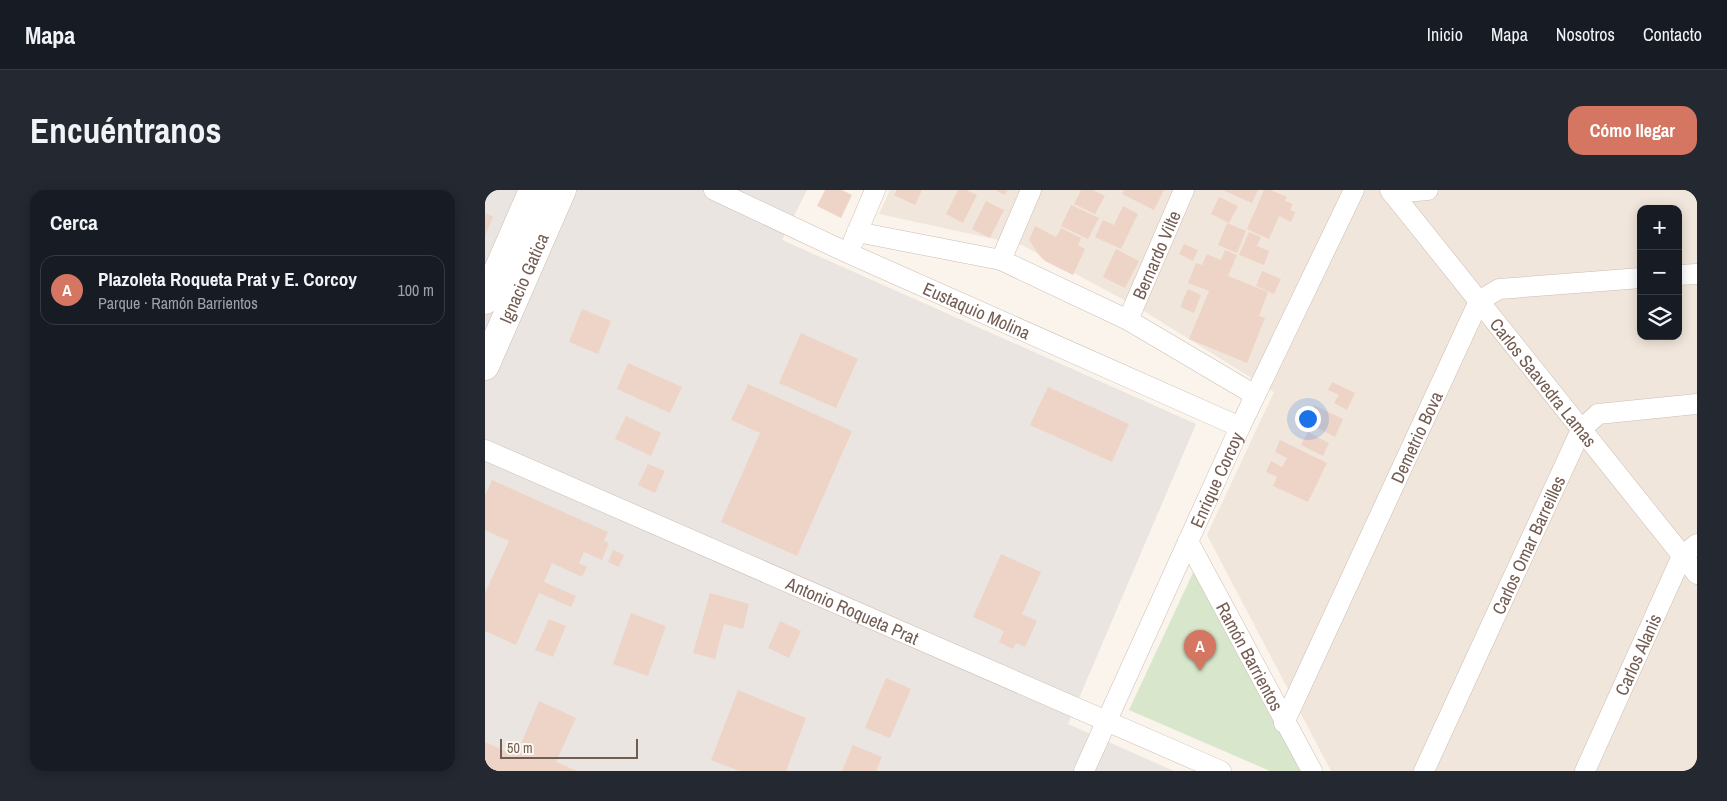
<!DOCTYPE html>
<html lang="es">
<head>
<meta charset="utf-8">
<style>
  body { margin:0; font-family:"Archivo Narrow",sans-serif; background:#242831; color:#f1f3f6 }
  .controls { position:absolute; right:15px; top:15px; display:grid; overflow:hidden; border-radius:10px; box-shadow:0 2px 12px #0003 }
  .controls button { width:45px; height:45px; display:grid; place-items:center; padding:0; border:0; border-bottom:1px solid #363941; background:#171b24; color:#f1f3f6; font:25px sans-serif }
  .scale { position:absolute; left:15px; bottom:12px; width:138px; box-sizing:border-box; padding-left:5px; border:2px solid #735c52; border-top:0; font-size:14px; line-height:18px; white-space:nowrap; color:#735c52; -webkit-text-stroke:4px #fdf8f2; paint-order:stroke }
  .you { position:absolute; left:822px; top:228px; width:18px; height:18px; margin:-12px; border:4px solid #fff; border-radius:50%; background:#1a73e8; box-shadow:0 0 0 8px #1a73e833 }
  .badge { display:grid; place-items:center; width:32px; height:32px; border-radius:50%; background:#d47662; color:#fff; font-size:16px; font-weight:700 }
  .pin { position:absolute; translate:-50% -41px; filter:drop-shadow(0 1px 2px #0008) }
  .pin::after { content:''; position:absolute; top:26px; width:18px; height:15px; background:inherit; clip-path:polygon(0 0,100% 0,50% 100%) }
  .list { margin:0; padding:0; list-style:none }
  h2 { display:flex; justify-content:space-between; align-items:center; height:65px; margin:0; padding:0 20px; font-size:21px }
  h2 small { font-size:16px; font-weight:400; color:#9ea1a6 }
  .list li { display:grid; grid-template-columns:32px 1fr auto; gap:15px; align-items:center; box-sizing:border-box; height:70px; margin:0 10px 10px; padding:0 10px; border:1px solid #363941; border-radius:15px }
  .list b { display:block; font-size:19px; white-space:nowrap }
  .list p { margin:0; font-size:16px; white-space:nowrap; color:#9ea1a6 }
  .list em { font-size:16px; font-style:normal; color:#9ea1a6 }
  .icon { flex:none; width:28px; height:28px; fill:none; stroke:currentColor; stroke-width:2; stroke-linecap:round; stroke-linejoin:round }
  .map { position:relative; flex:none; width:1212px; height:581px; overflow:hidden; border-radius:15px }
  header { display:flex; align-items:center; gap:30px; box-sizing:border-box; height:70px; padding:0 25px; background:#171b24; border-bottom:1px solid #363941 }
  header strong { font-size:24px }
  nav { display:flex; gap:28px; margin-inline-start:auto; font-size:18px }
  .intro { display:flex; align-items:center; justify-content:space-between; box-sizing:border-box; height:120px; padding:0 30px }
  h1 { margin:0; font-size:35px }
  .button { padding:12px 22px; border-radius:15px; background:#d47662; color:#fff; font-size:18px; font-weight:700 }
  main { display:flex; gap:30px; padding:0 30px }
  aside { flex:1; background:#171b24; border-radius:15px; box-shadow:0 2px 12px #0003 }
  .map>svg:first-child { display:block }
  .residential { fill:#f1e6db; fill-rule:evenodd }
  .industrial { fill:#ebe5e1 }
  .green { fill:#d8e7cc }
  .building { fill:#edd4c7 }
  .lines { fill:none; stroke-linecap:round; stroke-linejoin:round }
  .minor-casing { stroke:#ccbdb3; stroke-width:21 }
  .secondary-casing { stroke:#cebdb1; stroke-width:29 }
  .minor { stroke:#fff; stroke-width:20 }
  .secondary { stroke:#fff; stroke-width:28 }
  .labels { text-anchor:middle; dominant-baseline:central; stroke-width:4.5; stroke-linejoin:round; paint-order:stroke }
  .street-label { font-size:18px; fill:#735c52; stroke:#fdf8f2 }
</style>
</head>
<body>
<header>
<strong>Mapa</strong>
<nav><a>Inicio</a><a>Mapa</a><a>Nosotros</a><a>Contacto</a></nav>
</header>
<div class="intro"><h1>Encuéntranos</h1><a class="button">Cómo llegar</a></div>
<main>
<aside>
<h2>Cerca<small></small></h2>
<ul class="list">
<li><span class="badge">A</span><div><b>Plazoleta Roqueta Prat y E. Corcoy</b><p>Parque · Ramón Barrientos</p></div><em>100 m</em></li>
</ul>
</aside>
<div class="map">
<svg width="1212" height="581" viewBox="0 0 1212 581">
  <rect width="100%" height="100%" fill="#faf4ec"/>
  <path class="residential" d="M405,0H1212V581H846L722,345L789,202L654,118L537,55L394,24ZM1156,19H1193V146H1156Z"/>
  <path class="industrial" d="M0,0H322L297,50L711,234L583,534L689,581H0Z"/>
  <path class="green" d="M713,372L822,581H785L644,520Z"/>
  <path class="building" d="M340,0H357L367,5L356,28L332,16Z
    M412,0H437L430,15L409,5Z
    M473,0H481L492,5L478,33L461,24Z
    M510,0H523L520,5Z
    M596,0H608L620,6L610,24L589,14Z
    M639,0H679L669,20L637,4Z
    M738,0H773L767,13Z
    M779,0H785L802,7L800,11L808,14L805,20L810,22L806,32L794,26L784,49L762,39Z
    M734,7L753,16L744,33L726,24Z
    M501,11L519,20L505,48L487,39Z
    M586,15L614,28L603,49L576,36Z
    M638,16L653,24L636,59L610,47L618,30L629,35Z
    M0,23L8,27L0,46Z
    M742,33L761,41L752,63L733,55Z
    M550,36L571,47L576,38L596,48L593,55L600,59L588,85L560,71L554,65L544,50Z
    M764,42L776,47L772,56L784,61L779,75L754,65Z
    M699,54L713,60L708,71L694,64Z
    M631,59L654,71L640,98L618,87Z
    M740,60L752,65L743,86L783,102L774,126L780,128L762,173L704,149L724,101L703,93L711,73L717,75L722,64L736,70Z
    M777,81L796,89L789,104L771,96Z
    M703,99L716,105L709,123L695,117Z
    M97,119L126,131L113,164L84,152Z
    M316,143L373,169L351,218L294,193Z
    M143,173L197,197L185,223L132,199Z
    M847,192L870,203L862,220L849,213L854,205L843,200Z
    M263,194L367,241L312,366L236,332L275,243L246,230Z
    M563,197L644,234L627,272L545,235Z
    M829,215L858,229L850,247L821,232Z
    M141,226L176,243L166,266L130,249Z
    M823,242L844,253L838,266L816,255Z
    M795,250L842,273L823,312L788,296L792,287L781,282L786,271L797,277L802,268L790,262Z
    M163,274L180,281L170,303L153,295Z
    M7,290L123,342L119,351L124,353L117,370L99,362L94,373L102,377L97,387L67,373L59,392L91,406L86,417L54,403L31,455L0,441V403L24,351L0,340V305Z
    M128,360L139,365L134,377L123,372Z
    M516,364L556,382L537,424L552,431L540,457L531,453L528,459L514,452L519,441L488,427Z
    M225,403L264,414L258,439L239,434L230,469L208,463Z
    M146,423L181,436L163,486L128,474Z
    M64,429L81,436L68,467L50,460Z
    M295,431L316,441L304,468L283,458Z
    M401,488L426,499L405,548L380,538Z
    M253,500L321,528L301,581H254L226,570Z
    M54,511L91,528L71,572L92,581H0V552L31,566Z
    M368,555L397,567L391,581H357Z"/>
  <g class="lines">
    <defs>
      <g id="minor">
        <path id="s1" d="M229,0L363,63L755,237"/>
        <path id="s2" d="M905,0L1212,384"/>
        <path d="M907,3L943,0"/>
        <path d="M372,42L516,70L643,130L770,205"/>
        <path d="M368,52L390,0"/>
        <path d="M516,70L546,0"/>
        <path d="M1193,85L1212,84"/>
        <path id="s3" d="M643,130L699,0"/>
        <path id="s4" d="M0,260L736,581"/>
        <path id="s5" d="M703,351L827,581"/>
        <path id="s6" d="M799,533L994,111L1014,99L1156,88"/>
        <path id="s7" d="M599,581L755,237L869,0"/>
        <path id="s8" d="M939,581L1096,240L1113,224L1212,214"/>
        <path id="s9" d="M1100,581L1197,366L1212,354"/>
      </g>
      <g id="secondary">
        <path d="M0,110L48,0"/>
        <path id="s10" d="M0,176L77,0"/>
      </g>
    </defs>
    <use href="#minor" class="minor-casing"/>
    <use href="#secondary" class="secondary-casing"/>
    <use href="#minor" class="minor"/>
    <use href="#secondary" class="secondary"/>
  </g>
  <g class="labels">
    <g class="street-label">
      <text stroke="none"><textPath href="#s3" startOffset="71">Bernardo Vilte</textPath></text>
      <text stroke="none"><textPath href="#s10" startOffset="96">Ignacio Gatica</textPath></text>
      <text stroke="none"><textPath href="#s1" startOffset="289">Eustaquio Molina</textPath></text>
      <text stroke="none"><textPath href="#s2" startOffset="246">Carlos Saavedra Lamas</textPath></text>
      <text stroke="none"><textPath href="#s6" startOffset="315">Demetrio Bova</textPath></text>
      <text stroke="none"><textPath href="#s7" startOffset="320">Enrique Corcoy</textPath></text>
      <text stroke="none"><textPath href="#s8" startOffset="249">Carlos Omar Barreilles</textPath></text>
      <text stroke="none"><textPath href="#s4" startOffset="401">Antonio Roqueta Prat</textPath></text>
      <text stroke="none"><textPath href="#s9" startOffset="128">Carlos Alanis</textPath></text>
      <text stroke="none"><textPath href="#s5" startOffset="131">Ramón Barrientos</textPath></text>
    </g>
  </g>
</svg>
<div class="controls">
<button>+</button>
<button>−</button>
<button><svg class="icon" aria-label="layers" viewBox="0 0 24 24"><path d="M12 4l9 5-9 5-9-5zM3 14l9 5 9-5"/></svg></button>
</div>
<div class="scale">50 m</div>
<div class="you"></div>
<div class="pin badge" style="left:715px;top:481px">A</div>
</div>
</main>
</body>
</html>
